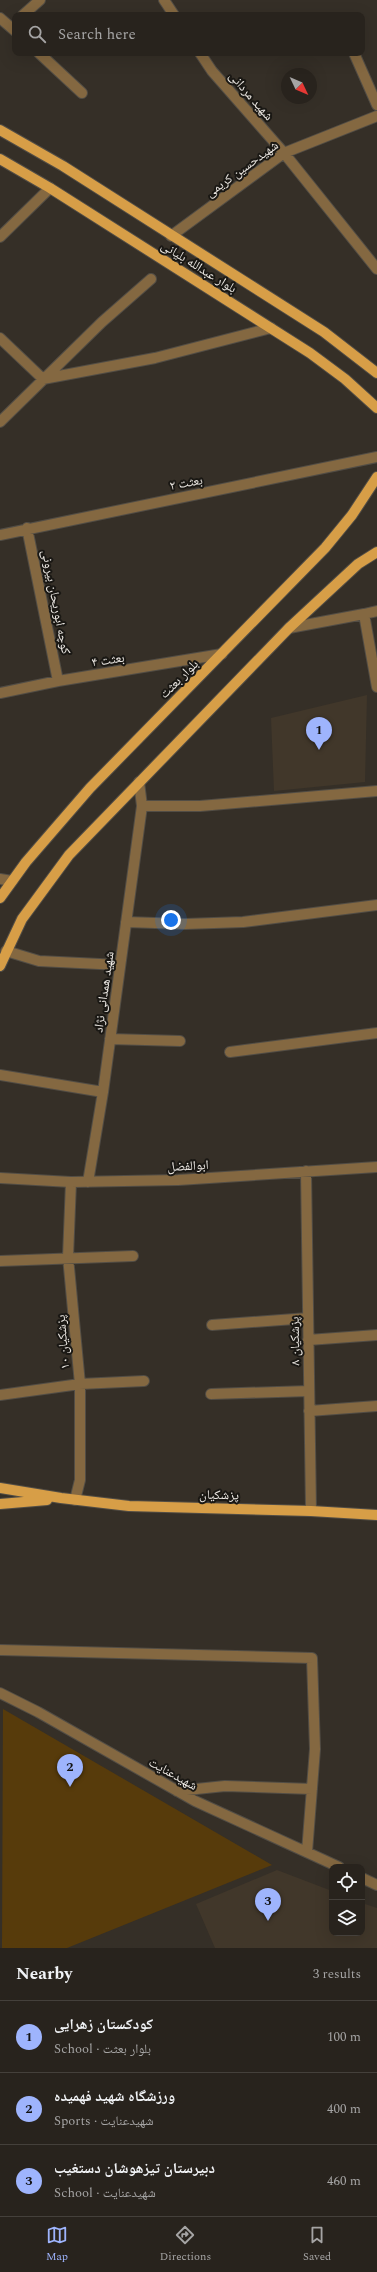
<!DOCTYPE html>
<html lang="en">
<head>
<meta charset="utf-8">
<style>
  body { margin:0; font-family:Spectral,"Noto Naskh Arabic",serif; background:#342f2a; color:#f1f3f6 }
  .controls { position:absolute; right:12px; bottom:12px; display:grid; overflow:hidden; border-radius:8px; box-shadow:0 4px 16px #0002 }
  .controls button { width:36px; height:36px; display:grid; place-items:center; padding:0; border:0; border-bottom:1px solid #44403b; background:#28231d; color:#f1f3f6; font:20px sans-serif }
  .compass { position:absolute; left:281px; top:68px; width:36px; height:36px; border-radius:50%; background:#28231d; box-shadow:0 4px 16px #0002; rotate:134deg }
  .you { position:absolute; left:171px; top:920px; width:14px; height:14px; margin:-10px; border:3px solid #fff; border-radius:50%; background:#1a73e8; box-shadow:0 0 0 6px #1a73e833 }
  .badge { display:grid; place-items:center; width:26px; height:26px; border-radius:50%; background:#9eb4fd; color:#111; font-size:13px; font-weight:700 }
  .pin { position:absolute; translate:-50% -33px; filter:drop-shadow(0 1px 2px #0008) }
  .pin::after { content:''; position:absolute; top:21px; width:14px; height:12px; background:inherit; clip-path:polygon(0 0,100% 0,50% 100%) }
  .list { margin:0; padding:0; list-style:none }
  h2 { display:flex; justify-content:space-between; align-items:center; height:52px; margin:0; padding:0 16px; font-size:17px }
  h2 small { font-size:13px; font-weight:400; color:#a5a4a4 }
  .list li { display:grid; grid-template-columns:26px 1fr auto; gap:12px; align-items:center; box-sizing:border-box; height:72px; padding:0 16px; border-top:1px solid #44403b }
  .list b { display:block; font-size:15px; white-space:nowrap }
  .list p { margin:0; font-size:13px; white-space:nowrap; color:#a5a4a4 }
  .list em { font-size:13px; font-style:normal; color:#a5a4a4 }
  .icon { flex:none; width:22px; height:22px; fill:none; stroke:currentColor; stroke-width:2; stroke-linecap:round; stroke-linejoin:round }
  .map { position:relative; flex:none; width:377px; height:1948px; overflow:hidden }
  .search { position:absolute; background:#28231d; box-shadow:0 4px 16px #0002; left:12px; right:12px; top:12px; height:44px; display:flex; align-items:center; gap:10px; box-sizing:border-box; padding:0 14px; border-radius:8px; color:#a5a4a4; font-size:15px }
  .sheet { height:268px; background:#28231d }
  nav { display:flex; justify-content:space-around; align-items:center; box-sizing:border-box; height:56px; border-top:1px solid #44403b; background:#28231d; font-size:11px; color:#a5a4a4 }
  nav a { display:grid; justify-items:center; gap:2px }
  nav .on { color:#9eb4fd }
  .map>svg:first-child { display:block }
  .built { fill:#41372a }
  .garden { fill:#573b0b }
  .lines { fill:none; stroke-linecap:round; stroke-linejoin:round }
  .minor-casing { stroke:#524d45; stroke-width:12 }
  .major-casing { stroke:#524d45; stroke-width:12 }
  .minor { stroke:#846841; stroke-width:10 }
  .major { stroke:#d79e47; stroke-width:10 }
  .labels { text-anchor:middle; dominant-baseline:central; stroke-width:4; stroke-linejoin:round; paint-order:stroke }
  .street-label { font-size:13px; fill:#ede9e4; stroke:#1a1814 }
</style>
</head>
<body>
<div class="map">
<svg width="377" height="1948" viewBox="0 0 377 1948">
  <rect width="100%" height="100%" fill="#352f27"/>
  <path class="built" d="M367,695L365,782L274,791L271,718Z
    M277,1870L332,1891V1933H362V1903L377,1908V1948H215L196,1904Z"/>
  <path class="garden" d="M3,1709L272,1865L67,1948H2Z"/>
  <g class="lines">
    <defs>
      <path id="minor" d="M164,0L174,15
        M23,15L40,0
        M0,18L15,31
        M39,53L82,93
        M200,53L212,71L284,153L377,269
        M354,53L377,105
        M171,236L284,153L377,116
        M0,237L50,188
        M0,338L43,379L155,358L271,328
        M0,422L102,322L151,279
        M27,528L58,681
        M0,535L377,457
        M364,614L377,611
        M289,628L364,614L377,687
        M0,693L58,681L222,654
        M139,782L142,806H200L377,791
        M0,879L12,881
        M126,922L185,924L243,922L377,905
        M6,951L39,961L120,965
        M110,1039L180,1041
        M230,1052L377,1033
        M0,1075L103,1092
        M306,1171L311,1511
        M0,1178L71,1182L178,1180L377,1167
        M71,1182L68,1257L80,1384V1480L75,1500
        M88,1182L103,1092L142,806
        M0,1261L133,1256
        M212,1325L308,1318
        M308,1340L377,1335
        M211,1394L309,1391
        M0,1395L80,1384L144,1381
        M309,1411L377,1406
        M0,1650L312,1658L315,1749L307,1852
        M0,1693L38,1712L195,1801L339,1867
        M177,1791L225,1786L312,1789
        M362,1878L377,1885"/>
      <path id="major" d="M0,130L63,166L324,332L377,373
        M0,159L50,188L310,353L345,379L377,408
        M0,898L26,862L90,788L325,548L352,515L377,477
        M0,966L22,919L69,855L289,628L358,564L377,552
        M0,1488L61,1498L129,1506L311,1511L377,1515
        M0,1504L47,1500"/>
    </defs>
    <use href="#minor" class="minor-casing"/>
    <use href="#major" class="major-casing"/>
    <use href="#minor" class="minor"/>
    <use href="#major" class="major"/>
  </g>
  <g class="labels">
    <g class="street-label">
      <text transform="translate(251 96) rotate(49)">شهید مردانی</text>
      <text transform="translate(242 169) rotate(-36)">شهیدحسین کریمی</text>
      <text transform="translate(199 267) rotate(32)">بلوار عبدالله بلیانی</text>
      <text transform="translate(186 483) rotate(-11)">بعثت ۲</text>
      <text transform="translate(56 602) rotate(79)">کوچه ابوریحان بیرونی</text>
      <text transform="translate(108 660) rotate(-9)">بعثت ۴</text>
      <text transform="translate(179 679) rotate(-45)">بلوار بعثت</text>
      <text transform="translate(104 992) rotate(-82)">شهید همدانی نژاد</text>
      <text transform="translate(188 1166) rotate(-3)">ابوالفضل</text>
      <text transform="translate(295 1341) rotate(-91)">پزشکیان ۸</text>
      <text transform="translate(63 1342) rotate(-95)">پزشکیان ۱۰</text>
      <text transform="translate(219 1495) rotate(1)">پزشکیان</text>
      <text transform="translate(173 1774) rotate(29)">شهیدعنایت</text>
    </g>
  </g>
</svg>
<div class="controls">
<button><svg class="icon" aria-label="locate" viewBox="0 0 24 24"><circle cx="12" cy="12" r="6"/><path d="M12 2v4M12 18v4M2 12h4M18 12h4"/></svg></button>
<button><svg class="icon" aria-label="layers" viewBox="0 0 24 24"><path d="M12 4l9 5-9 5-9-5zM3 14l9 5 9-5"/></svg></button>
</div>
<svg class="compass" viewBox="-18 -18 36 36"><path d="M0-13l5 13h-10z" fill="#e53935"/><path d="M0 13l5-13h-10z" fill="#a5a4a4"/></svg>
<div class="you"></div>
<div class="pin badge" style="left:319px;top:750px">1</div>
<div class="pin badge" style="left:70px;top:1787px">2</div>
<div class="pin badge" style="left:268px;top:1921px">3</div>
<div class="search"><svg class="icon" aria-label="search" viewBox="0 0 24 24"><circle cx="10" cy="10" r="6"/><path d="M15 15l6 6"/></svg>Search here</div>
</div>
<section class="sheet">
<h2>Nearby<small>3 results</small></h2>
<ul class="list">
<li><span class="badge">1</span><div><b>کودکستان زهرایی</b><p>School · بلوار بعثت</p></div><em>100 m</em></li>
<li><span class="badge">2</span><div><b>ورزشگاه شهید فهمیده</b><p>Sports · شهیدعنایت</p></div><em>400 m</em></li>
<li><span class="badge">3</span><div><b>دبیرستان تیزهوشان دستغيب</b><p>School · شهیدعنایت</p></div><em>460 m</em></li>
</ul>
</section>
<nav>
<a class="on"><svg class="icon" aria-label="map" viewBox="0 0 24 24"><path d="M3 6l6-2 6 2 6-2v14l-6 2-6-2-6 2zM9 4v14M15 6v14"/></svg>Map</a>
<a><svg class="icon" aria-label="directions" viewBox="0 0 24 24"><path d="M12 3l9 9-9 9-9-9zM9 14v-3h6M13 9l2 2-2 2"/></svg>Directions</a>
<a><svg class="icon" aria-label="saved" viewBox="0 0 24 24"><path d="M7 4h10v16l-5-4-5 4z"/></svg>Saved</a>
</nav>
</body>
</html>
